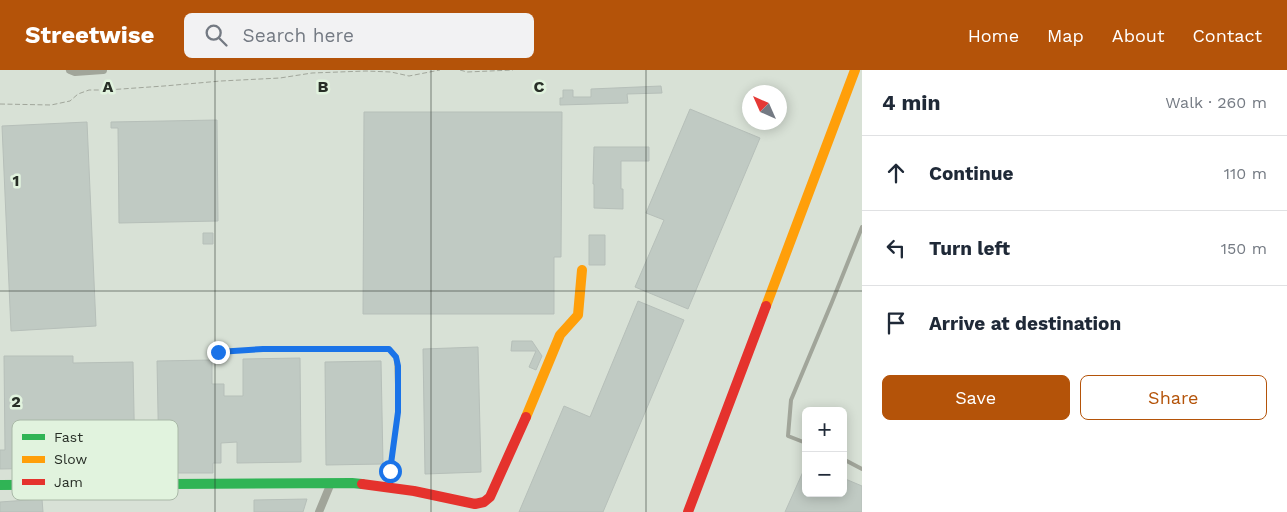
<!DOCTYPE html>
<html lang="en">
<head>
<meta charset="utf-8">
<style>
  body { margin:0; font-family:"Work Sans",sans-serif; background:#f2f2f3; color:#1f2937 }
  .controls { position:absolute; right:15px; bottom:15px; display:grid; overflow:hidden; border-radius:8px; box-shadow:0 2px 12px #0003 }
  .controls button { width:45px; height:45px; display:grid; place-items:center; padding:0; border:0; border-bottom:1px solid #e0e1e3; background:#fff; color:#1f2937; font:25px sans-serif }
  .compass { position:absolute; left:742px; top:15px; width:45px; height:45px; border-radius:50%; background:#fff; box-shadow:0 2px 12px #0003; rotate:315deg }
  .stop { position:absolute; width:15px; height:15px; margin:-11px; border:4px solid #1a73e8; border-radius:50%; background:#fff }
  .stop.end { background:#1a73e8; border-color:#fff; box-shadow:0 1px 5px #0008 }
  .list { margin:0; padding:0; list-style:none }
  h2 { display:flex; justify-content:space-between; align-items:center; height:65px; margin:0; padding:0 20px; font-size:21px }
  h2 small { font-size:16px; font-weight:400; color:#747a83 }
  .list li { display:grid; grid-template-columns:32px 1fr auto; gap:15px; align-items:center; box-sizing:border-box; height:75px; padding:0 20px; border-top:1px solid #e0e1e3 }
  .list b { display:block; font-size:19px; white-space:nowrap }
  .list em { font-size:16px; font-style:normal; color:#747a83 }
  .actions { display:flex; gap:10px; padding:15px 20px }
  .actions a { flex:1; padding:11px 0; border:1px solid #b45309; border-radius:8px; text-align:center; font-size:18px; color:#b45309 }
  .actions .main { background:#b45309; color:#fff }
  .icon { flex:none; width:28px; height:28px; fill:none; stroke:currentColor; stroke-width:2; stroke-linecap:round; stroke-linejoin:round }
  .map { position:relative; flex:none; width:862px; height:442px; overflow:hidden }
  header { display:flex; align-items:center; gap:30px; box-sizing:border-box; height:70px; padding:0 25px; background:#b45309; color:#fff }
  header strong { font-size:24px }
  nav { display:flex; gap:28px; margin-inline-start:auto; font-size:18px }
  .search { width:350px; height:45px; background:#f2f2f3; display:flex; align-items:center; gap:12px; box-sizing:border-box; padding:0 18px; border-radius:8px; color:#747a83; font-size:19px }
  main { display:flex }
  aside { flex:1; background:#fff }
  .map>svg:first-child { display:block }
  .building { fill:#c0cac3; stroke:#b6bfb9 }
  .lines { fill:none; stroke-linecap:round; stroke-linejoin:round }
  .path { stroke:#a1a69b; stroke-width:1; stroke-dasharray:5 2.5; stroke-linecap:butt }
  .lane { stroke:#a1a59a; stroke-width:4 }
  .street { stroke:#a1a59a; stroke-width:8 }
  .fast { stroke:#30b455; stroke-width:10 }
  .slow { stroke:#ff9f0a; stroke-width:10 }
  .jam { stroke:#e5322d; stroke-width:10 }
  .route { stroke:#1a73e8; stroke-width:6 }
  .grid { fill:none; stroke:#272e26; stroke-width:1; stroke-opacity:0.55 }
  .key { fill:#e1f3de; stroke:#a9b8a7; stroke-width:1 }
  .key-label { font-size:14px; fill:#272e26 }
  .grid-label { font-size:16px; text-anchor:middle; font-weight:bold; fill:#272e26; stroke:#e1f3de; stroke-width:5; stroke-linejoin:round; paint-order:stroke }
</style>
</head>
<body>
<header>
<strong>Streetwise</strong>
<div class="search"><svg class="icon" aria-label="search" viewBox="0 0 24 24"><circle cx="10" cy="10" r="6"/><path d="M15 15l6 6"/></svg>Search here</div>
<nav><a>Home</a><a>Map</a><a>About</a><a>Contact</a></nav>
</header>
<main>
<div class="map">
<svg width="862" height="442" viewBox="0 0 862 442">
  <rect width="100%" height="100%" fill="#d8e1d6"/>
  <path class="building" d="M661,16L662,23L627,24L628,33L560,35V28H563V20H573V27H591V19Z
    M690,39L760,68L688,239L635,217L664,150L646,143Z
    M364,42H562L561,187H554V244H363Z
    M217,50L218,151L119,153L118,58H111V52Z
    M87,52L96,256L11,261L2,56Z
    M594,77H649V91H621V119H623V139L594,138V114H593Z
    M203,163H213V174H203Z
    M589,165H605V195H589Z
    M638,231L684,250L603,442H519L564,336L590,347Z
    M512,271H532L542,286L536,300L529,297L536,281H511Z
    M478,277L481,402L425,404L423,279Z
    M4,286H73V293L133,292L135,395L78,396V388L61,389L62,402H52V398L0,399V380H5Z
    M300,288L301,392L237,393V372L221,373V393H213V403H165V394H159L157,291L212,290V314H224V326H243V289Z
    M381,291L383,394L326,395L325,292Z
    M806,395V423H843V408L862,416V442H785Z
    M42,429L43,442H0V432Z
    M307,429L303,442H254V430Z"/>
  <g class="lines">
    <path class="path" d="M460,0L467,2L513,0
      M0,34L51,35L70,31L78,24L89,20H107L164,16L221,11L280,8L312,3L366,1L391,2L409,6L440,0"/>
    <path class="lane" d="M218,282L263,279H389L396,287L398,342L388,415
      M806,373L788,366L791,330L832,232L862,157
      M843,389L862,399"/>
    <path class="street" d="M70,0L75,2L103,0
      M319,442L331,413"/>
    <path class="fast" d="M0,415L352,413L362,414"/>
    <path class="slow" d="M766,236L855,0
      M526,347L560,265L578,245L582,200"/>
    <path class="jam" d="M362,414L414,421L475,434L484,432L490,427L526,347
      M688,442L766,236"/>
  </g>
  <g class="lines">
    <path class="route" d="M218,282L263,279H389L396,287L398,296V342L390,401"/>
  </g>
  <path class="grid" d="M215,0V442M431,0V442M646,0V442M0,221H862"/>
  <rect x="12" y="350" width="166" height="80" rx="8" class="key"/>
  <rect x="22" y="364" width="23" height="6" fill="#30b455"/>
  <rect x="22" y="386" width="23" height="7" fill="#ff9f0a"/>
  <rect x="22" y="409" width="23" height="6" fill="#e5322d"/>
  <g class="key-label">
    <text x="54" y="372">Fast</text>
    <text x="54" y="394">Slow</text>
    <text x="54" y="417">Jam</text>
  </g>
  <g class="grid-label">
    <text x="108" y="22">A</text>
    <text x="323" y="22">B</text>
    <text x="539" y="22">C</text>
    <text x="16" y="116">1</text>
    <text x="16" y="337">2</text>
  </g>
</svg>
<div class="controls">
<button>+</button>
<button>−</button>
</div>
<svg class="compass" viewBox="-18 -18 36 36"><path d="M0-13l5 13h-10z" fill="#e53935"/><path d="M0 13l5-13h-10z" fill="#747a83"/></svg>
<div class="stop" style="left:390px;top:401px"></div>
<div class="stop end" style="left:218px;top:282px"></div>
</div>
<aside>
<h2>4 min<small>Walk · 260 m</small></h2>
<ul class="list">
<li><svg class="icon" aria-label="ahead" viewBox="0 0 24 24"><path d="M12 20V5M6 11l6-6 6 6"/></svg><div><b>Continue</b></div><em>110 m</em></li>
<li><svg class="icon" aria-label="left" viewBox="0 0 24 24"><path d="M17 20v-9H6M10 6l-5 5 5 5"/></svg><div><b>Turn left</b></div><em>150 m</em></li>
<li><svg class="icon" aria-label="arrive" viewBox="0 0 24 24"><path d="M6 21V4h12l-3 4 3 4H6"/></svg><div><b>Arrive at destination</b></div></li>
</ul>
<div class="actions"><a class="main">Save</a><a>Share</a></div>
</aside>
</main>
</body>
</html>
